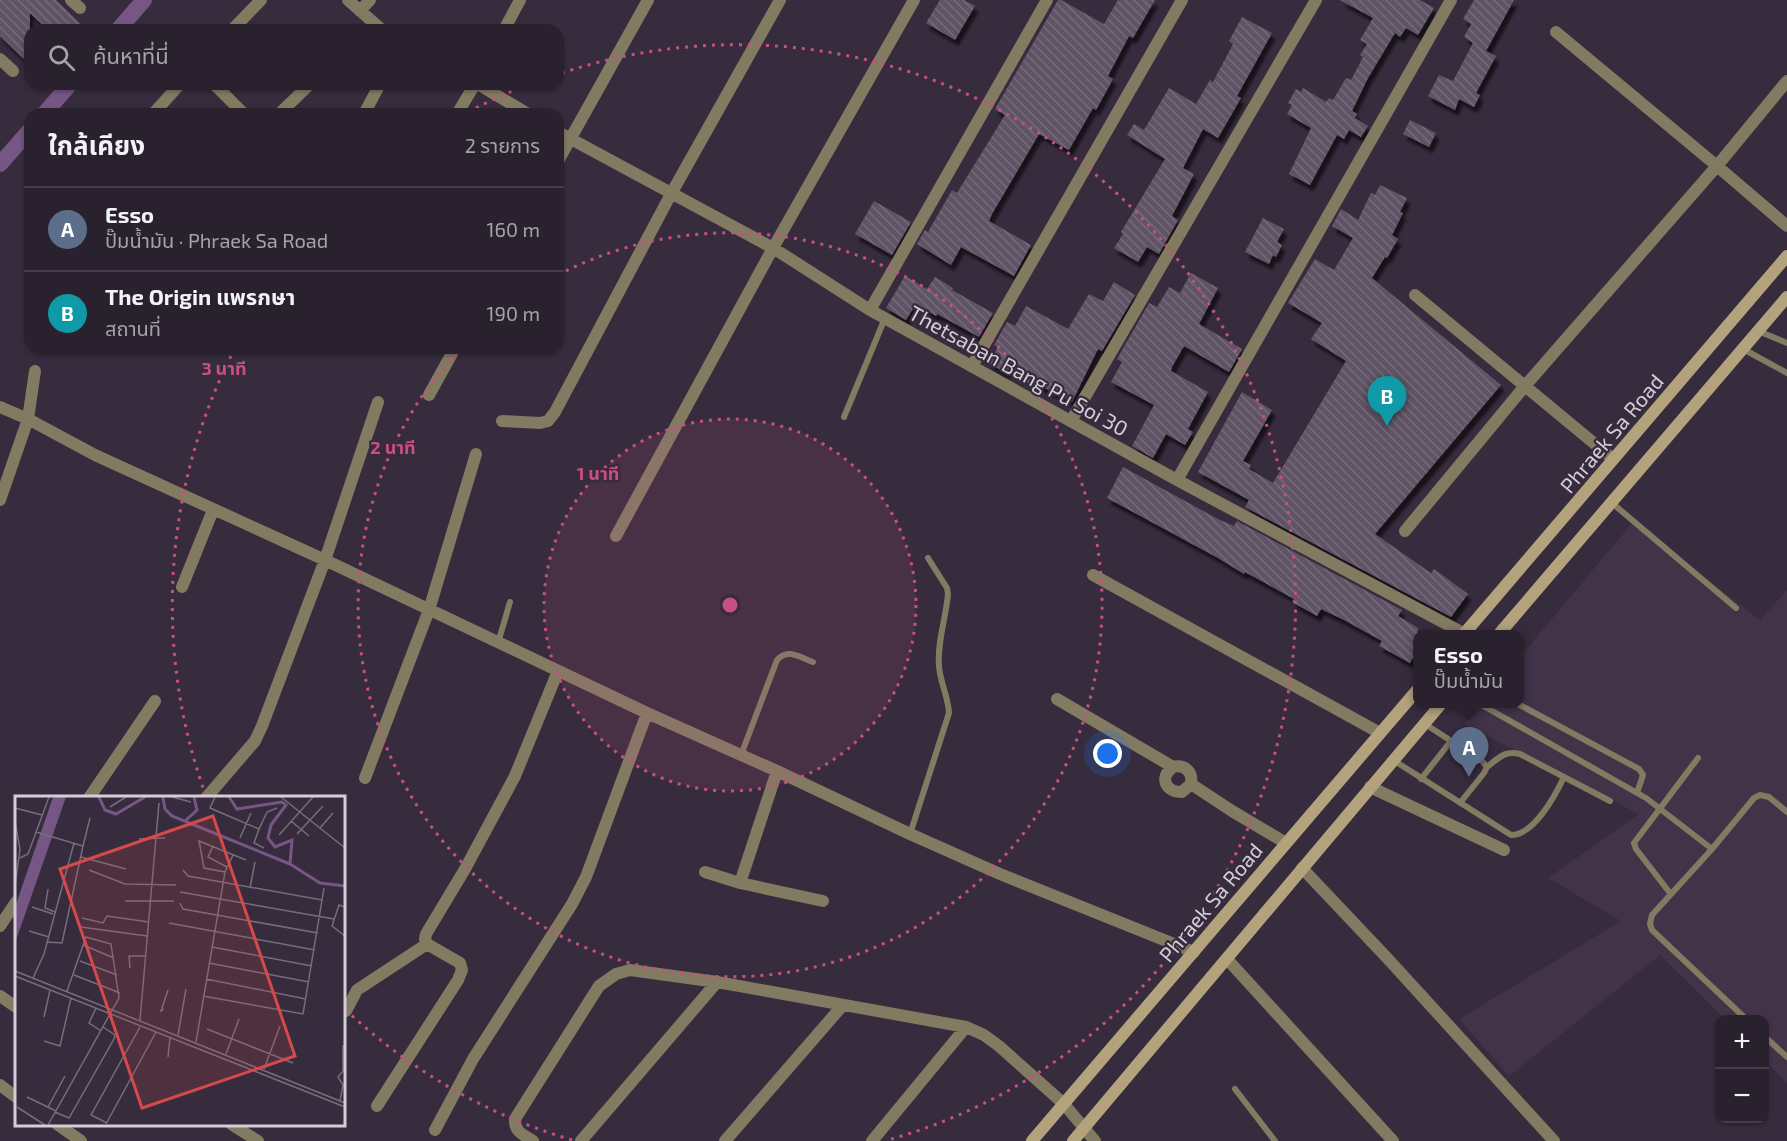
<!DOCTYPE html>
<html lang="th">
<head>
<meta charset="utf-8">
<style>
  body { margin:0; font-family:"Exo 2","Noto Sans Thai",sans-serif; background:#352e3a; color:#f1f3f6 }
  .controls { position:absolute; right:18px; bottom:18px; display:grid; overflow:hidden; border-radius:12px; box-shadow:0 2px 4px #0004 }
  .controls button { width:54px; height:54px; display:grid; place-items:center; padding:0; border:0; border-bottom:2px solid #453e4a; background:#29212e; color:#f1f3f6; font:30px sans-serif }
  .you { position:absolute; left:1108px; top:754px; width:21px; height:21px; margin:-15px; border:4px solid #fff; border-radius:50%; background:#1a73e8; box-shadow:0 0 0 9px #1a73e833 }
  .badge { display:grid; place-items:center; width:39px; height:39px; border-radius:50%; background:#bca0f2; color:#fff; font-size:20px; font-weight:700 }
  .pin { position:absolute; translate:-50% -50px; filter:drop-shadow(0 2px 3px #0008) }
  .pin::after { content:''; position:absolute; top:32px; width:21px; height:18px; background:inherit; clip-path:polygon(0 0,100% 0,50% 100%) }
  .popup { position:absolute; left:1413px; top:630px; width:111px; height:78px; box-sizing:border-box; display:grid; place-content:center; border-radius:12px; background:#29212e; filter:drop-shadow(0 2px 4px #0005); font-size:20px; white-space:nowrap; color:#a5a3aa }
  .popup b { font-size:22px; color:#f1f3f6 }
  .popup::after { content:''; position:absolute; left:50%; top:100%; margin-left:-12px; border:12px solid transparent; border-top-color:#29212e }
  .list { margin:0; padding:0; list-style:none }
  h2 { display:flex; justify-content:space-between; align-items:center; height:78px; margin:0; padding:0 24px; font-size:26px }
  h2 small { font-size:20px; font-weight:400; color:#a5a3aa }
  .list li { display:grid; grid-template-columns:39px 1fr auto; gap:18px; align-items:center; box-sizing:border-box; height:84px; padding:0 24px; border-top:2px solid #453e4a }
  .list b { display:block; font-size:22px; white-space:nowrap }
  .list p { margin:0; font-size:20px; white-space:nowrap; color:#a5a3aa }
  .list em { font-size:20px; font-style:normal; color:#a5a3aa }
  .icon { flex:none; width:33px; height:33px; fill:none; stroke:currentColor; stroke-width:2; stroke-linecap:round; stroke-linejoin:round }
  .map { position:relative; flex:none; width:1787px; height:1141px; overflow:hidden }
  .search { position:absolute; background:#29212e; box-shadow:0 2px 4px #0004; left:24px; top:24px; width:540px; height:66px; display:flex; align-items:center; gap:15px; box-sizing:border-box; padding:0 21px; border-radius:18px; color:#a5a3aa; font-size:22px }
  .panel { position:absolute; background:#29212e; box-shadow:0 2px 4px #0004; left:24px; top:108px; width:540px; height:246px; border-radius:18px }
  .map>svg:first-child { display:block }
  .built { fill:#423349 }
  .lines { fill:none; stroke-linecap:round; stroke-linejoin:round }
  .canal { stroke:#765685; stroke-width:16 }
  .building { fill:url(#building-back-hatch); filter:url(#shadow) }
  .lane { stroke:#837a62; stroke-width:6 }
  .street { stroke:#837a62; stroke-width:12 }
  .secondary { stroke:#b2a37c; stroke-width:12 }
  .ring { fill:none; stroke:#c84f81; stroke-width:3; stroke-dasharray:3 6 }
  .labels { text-anchor:middle; dominant-baseline:central; stroke-width:4.5; stroke-linejoin:round; paint-order:stroke }
  .street-label { font-size:21px; fill:#d5ced9; stroke:#372c3d }
  .inset-river { fill:none; stroke:#765685; stroke-width:3 }
  .inset-road { fill:none; stroke:#766d7b; stroke-width:1.5 }
  .view { fill:#d6494b; fill-opacity:0.15; stroke:#d6494b; stroke-width:3 }
  .inset-edge { fill:none; stroke:#d5ced9; stroke-width:3 }
  .centre { fill:#c84f81; stroke:#372c3d; stroke-width:3 }
  .ring-label { font-size:18px; text-anchor:middle; font-weight:bold; fill:#c84f81; stroke:#372c3d; stroke-width:4.5; stroke-linejoin:round; paint-order:stroke }
</style>
</head>
<body>
<div class="map">
<svg width="1787" height="1141" viewBox="0 0 1787 1141">
  <defs>
    <pattern id="building-back-hatch" width="6" height="6" patternUnits="userSpaceOnUse" patternTransform="scale(1.5)"><rect width="6" height="6" fill="#5f5365"/><path d="M-1 5l2 2M0 0l6 6M5-1l2 2" fill="none" stroke="#756b7a"/></pattern>
    <filter id="shadow"><feDropShadow dx="3.5" dy="6" stdDeviation="1.5" flood-color="#0009"/></filter>
  </defs>
  <rect width="100%" height="100%" fill="#372c3d"/>
  <path class="built" d="M1633,522L1760,620L1787,590V1083L1765,1060L1764,1020L1725,1019L1660,955L1509,1076L1459,1019L1621,921L1548,878L1639,814L1464,724L1481,704H1520V657Z"/>
  <g class="lines">
    <path class="canal" d="M118,30L144,0
      M44,114L70,84
      M0,164L30,130"/>
  </g>
  <path class="building" d="M0,0H56L87,30H48L30,13V65L0,36Z
    M940,0H964L975,6L955,40L926,23Z
    M1058,0H1061L1104,24L1118,0H1155L1133,38L1129,36L1108,76L1113,79L1096,110L1093,108L1069,150L1039,134L992,214L989,221L1031,245L1014,276L961,247L951,265L917,244L925,230L928,232L952,190L957,193L1005,115L995,109Z
    M1340,0H1420L1434,8L1418,35L1406,28L1400,37L1395,33L1368,78L1352,111L1357,114L1355,118L1368,126L1361,137L1349,130L1344,139L1337,135L1310,185L1289,174L1311,128L1287,114L1292,105L1288,103L1296,89L1301,92L1303,88L1326,102L1329,98L1333,100L1346,78L1351,80L1363,57L1360,55L1367,44L1360,40L1373,18Z
    M1474,0H1514L1486,51L1496,56L1476,93L1480,95L1474,107L1459,99L1455,110L1428,96L1439,75L1453,81L1473,43L1464,37L1471,24L1463,19Z
    M1242,17L1272,33L1237,96L1241,98L1218,138L1203,129L1183,168L1194,174L1172,216L1178,220L1159,254L1147,247L1138,262L1114,248L1123,234L1121,232L1165,159L1127,135L1134,124L1144,130L1169,88L1196,104L1210,80L1213,82L1233,44L1229,41Z
    M1410,120L1436,133L1429,147L1403,134Z
    M1380,185L1407,198L1400,212L1403,213L1392,235L1398,239L1387,258L1385,257L1372,278L1501,385L1375,534L1431,573L1434,569L1468,594L1451,617L1245,507L1249,500L1198,472L1242,392L1272,410L1243,461L1251,465L1249,469L1273,483L1346,361L1311,339L1322,323L1288,303L1315,259L1334,270L1353,238L1332,226L1341,209L1358,220L1371,193L1375,195Z
    M874,201L911,222L892,255L855,234Z
    M1263,218L1284,229L1277,242L1282,245L1276,257L1273,255L1269,264L1245,252Z
    M1191,273L1218,288L1199,324L1242,349L1229,372L1184,346L1172,367L1171,371L1208,392L1188,429L1193,432L1185,445L1166,434L1153,458L1132,446L1154,405L1111,382L1122,362L1117,359L1149,303L1157,307L1169,287L1180,293Z
    M905,276L927,289L935,277L953,288L952,290L993,313L979,337L937,314L936,316L916,304L906,320L886,308Z
    M1114,282L1135,295L1102,351L1098,349L1072,402L1008,369L1006,373L989,363L998,347L994,345L1007,322L1015,326L1026,306L1068,329L1089,294L1103,301Z
    M1123,467L1218,519L1234,526L1237,521L1402,610L1398,616L1418,628V649L1410,663L1379,646L1382,641L1344,620L1321,609L1317,616L1292,602L1294,599L1245,572L1244,574L1218,558L1107,498Z"/>
  <g class="lines">
    <path class="lane" d="M1758,331L1787,343
      M1743,349L1787,373
      M844,417L885,318
      M1612,503L1736,608
      M498,643L510,602
      M1480,704L1646,798L1712,849
      M1518,704L1639,769L1643,775L1637,793
      M1425,724L1482,761L1487,767L1484,773L1460,803
      M741,755L777,660C788,648 799,657 813,662
      M1393,760L1511,835C1534,835 1555,796 1564,777
      M1487,767C1499,758 1504,750 1520,754L1610,801
      M1421,779L1451,741
      M910,834L949,713C948,696 940,682 939,666C937,642 946,618 948,594L947,588L928,558
      M1670,893L1636,849L1634,843L1698,758
      M1747,1020L1652,930L1650,924L1652,915L1712,849L1754,798L1760,795L1769,797L1787,812
      M1764,1036L1787,1057
      M1235,1089L1275,1141"/>
    <path class="street" d="M71,0L80,8
      M348,0L382,30
      M360,11L370,0
      M232,30L261,0
      M504,30L520,0
      M1556,32L1717,166L1787,226
      M0,59L13,71
      M214,84L244,114
      M478,84L528,114
      M153,114L180,84
      M279,114L310,84
      M364,114L380,84
      M457,114L475,84
      M558,132L773,248L870,310L1177,480L1465,634
      M558,161L648,0
      M1415,295L1613,459
      M870,310L1047,0
      M972,366L1182,0
      M429,395L455,348
      M0,407L28,419L95,455L325,560L647,713L777,771L910,834L1000,874L1194,952
      M502,421L540,423L548,421L555,412L671,194L780,0
      M1071,421L1316,0
      M1177,480L1451,0
      M0,500L28,419L35,371
      M1405,531L1524,387L1717,166L1787,81
      M616,536L773,248L914,0
      M1093,575L1380,733
      M182,587L213,510
      M1057,699L1173,767C1185,764 1193,772 1191,784L1182,792C1165,792 1159,777 1173,767
      M777,771L740,883L823,901
      M365,778L429,610L476,454
      M1191,784L1232,811L1286,843
      M1370,787L1504,850
      M89,798L155,701
      M206,798L255,741L262,726L325,560L378,402
      M1302,868L1389,960L1554,1141
      M705,872L740,883
      M0,926L16,902
      M1227,959L1393,1141
      M0,996L16,1007
      M346,1011L357,990L427,944
      M0,1085L16,1097
      M377,1106L458,980L462,970L460,963L427,944L425,939L426,934L465,869L515,776L558,671
      M57,1124L81,1141
      M231,1124L258,1141
      M435,1130L473,1059L572,904L586,877L647,713
      M533,1141C524,1135 514,1132 515,1119L599,986L616,974L630,970L717,982L966,1027L984,1035L999,1046L1064,1104L1095,1141
      M581,1141L717,982
      M725,1141L843,1005
      M872,1141L966,1027"/>
    <path class="secondary" d="M1464,634L1787,256
      M1499,634L1787,297
      M1032,1141L1418,689
      M1073,1141L1441,704"/>
  </g>
  <circle cx="730" cy="605" r="186" fill="#c84f81" fill-opacity=".12"/>
  <g class="ring">
    <circle cx="730" cy="605" r="186"/>
    <path d="M558 275A372 372 0 1 1 460 349"/>
    <path d="M572 1140A558 558 0 0 1 346 1010M206 796A558 558 0 0 1 233 352M468 112A558 558 0 0 1 530 84M562 73A558 558 0 1 1 888 1140"/>
  </g>
  <g class="labels">
    <g class="street-label">
      <text transform="translate(1019 370) rotate(29)">Thetsaban Bang Pu Soi 30</text>
      <text transform="translate(1611 433) rotate(-50)">Phraek Sa Road</text>
      <text transform="translate(1210 902) rotate(-50)">Phraek Sa Road</text>
    </g>
  </g>
  <g transform="translate(15 796)">
    <rect width="330" height="330" fill="#372c3d"/>
    <path d="M38,1H51L0,147V111Z" fill="#765685"/>
    <path class="inset-river" d="M84,1L90,14L101,18L130,1M148,1L150,13L157,20L275,68L277,44L260,51L253,42L256,29L271,9L267,6L222,13L214,1M170,25L182,14L179,1M275,68L305,87L330,90"/>
    <path class="inset-road" d="M157,1L176,6M200,1L195,12L244,33L252,16L262,12M266,1L330,52M95,11L111,1M0,12L27,19M276,25L294,40M0,26L5,53L0,90M305,32L318,17M244,33L239,47L249,52M21,36L68,50L47,147L32,146M282,38L308,10M264,39L298,1M225,42L236,17M124,43L150,42M68,50L75,22M198,50L193,61L212,71M66,61L111,73M5,62L13,58L34,1M74,74L110,88L161,89M168,74L173,80L307,104M210,76L189,72L184,45L231,64M235,92L240,66M33,93L30,112L40,116M165,96L319,123M110,105H159M165,107L168,113L303,137M17,111L38,118M330,111L324,109L317,130L330,140M67,122L88,127L92,120L134,126M154,127L300,154M66,131L132,140M14,135L34,141M68,149L99,162M197,151L297,170M65,165L102,179M194,167L294,186M115,172L114,160H130M0,175L330,307M59,179L105,197M0,180L330,311M18,182L29,158L59,47M191,183L291,203M188,200L288,218L309,92M81,212L74,227L86,235M149,213L146,215L153,194M29,221L35,194M125,224L144,7M192,233L278,267M163,239L171,193M29,245L45,250L56,202M181,246L210,76L218,59M211,258L224,223M153,261L155,242M249,273L265,230M12,301L41,315M325,305L328,289L323,281L328,275V249M2,311L30,329M33,311L50,280M40,316L54,322L99,243L100,239L88,231M92,327L76,319L125,231M91,328L141,236M33,329L104,202L96,148L71,141L52,195"/>
    <path class="view" d="M198,20L280,260L127,312L45,73Z"/>
    <rect width="330" height="330" class="inset-edge"/>
  </g>
  <circle cx="730" cy="605" r="9" class="centre"/>
  <g class="ring-label">
    <text x="224" y="375">3 นาที</text>
    <text x="393" y="454">2 นาที</text>
    <text x="598" y="480">1 นาที</text>
  </g>
</svg>
<div class="controls">
<button>+</button>
<button>−</button>
</div>
<div class="you"></div>
<div class="pin badge" style="left:1469px;top:777px;background:#5c6f8a">A</div>
<div class="popup"><b>Esso</b>ปั๊มน้ำมัน</div>
<div class="pin badge" style="left:1387px;top:426px;background:#0f9aa8">B</div>
<div class="search"><svg class="icon" aria-label="search" viewBox="0 0 24 24"><circle cx="10" cy="10" r="6"/><path d="M15 15l6 6"/></svg>ค้นหาที่นี่</div>
<section class="panel">
<h2>ใกล้เคียง<small>2 รายการ</small></h2>
<ul class="list">
<li><span class="badge" style="background:#5c6f8a">A</span><div><b>Esso</b><p>ปั๊มน้ำมัน · Phraek Sa Road</p></div><em>160 m</em></li>
<li><span class="badge" style="background:#0f9aa8">B</span><div><b>The Origin แพรกษา</b><p>สถานที่</p></div><em>190 m</em></li>
</ul>
</section>
</div>
</body>
</html>
